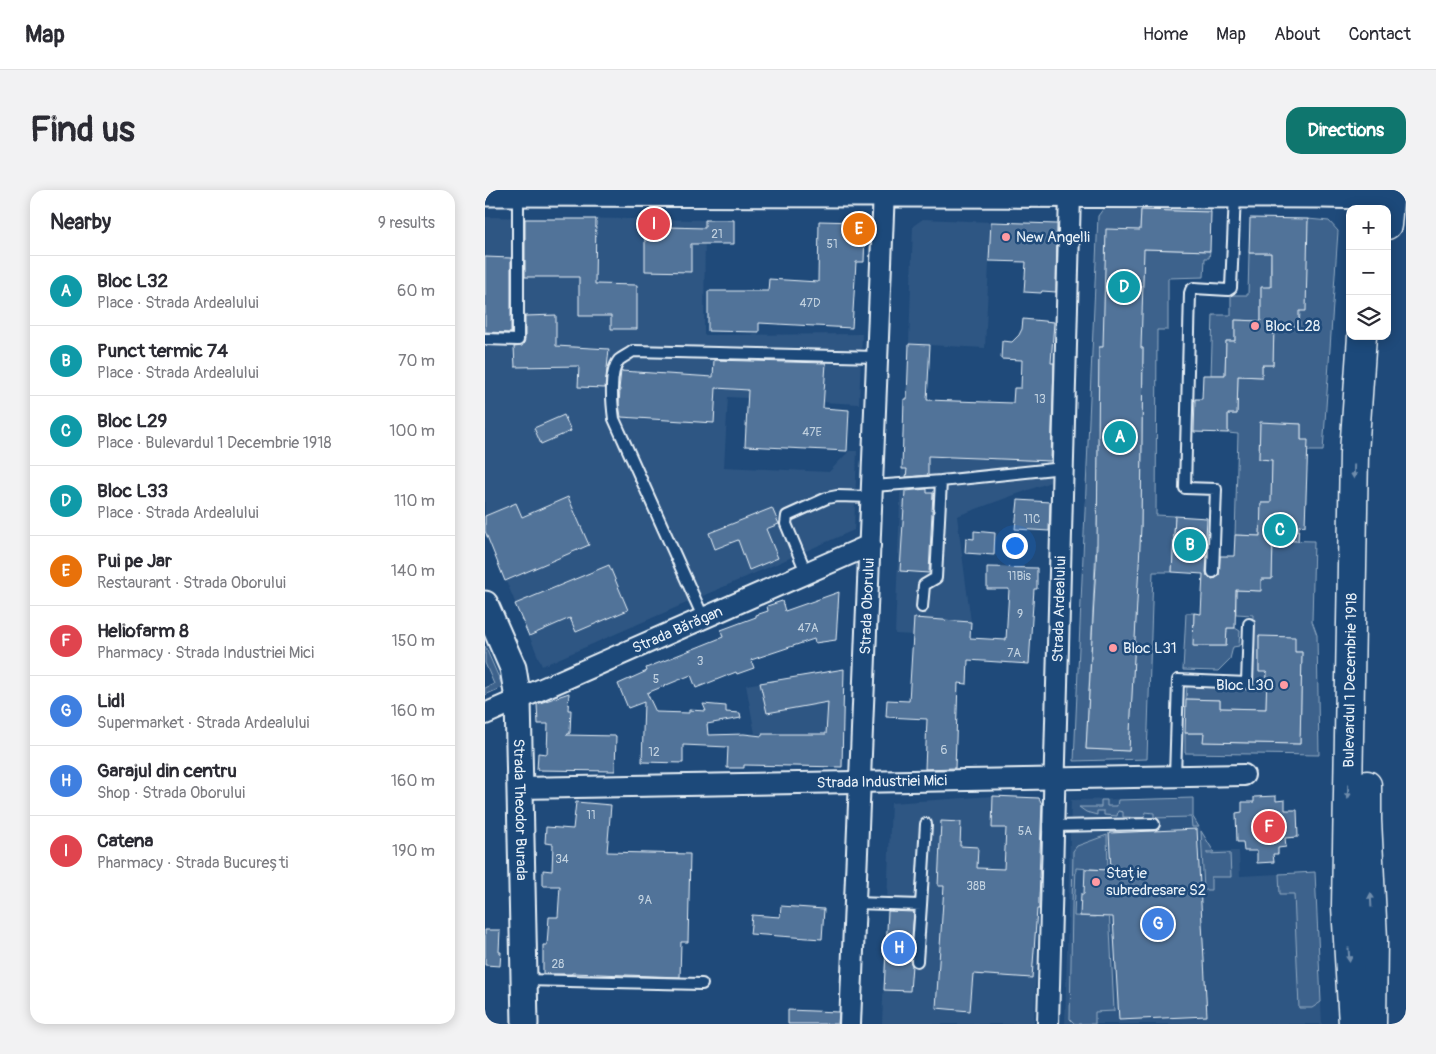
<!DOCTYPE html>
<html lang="en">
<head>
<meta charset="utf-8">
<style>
  body { margin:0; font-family:Pangolin,sans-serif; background:#f2f2f3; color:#2b2b33 }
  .controls { position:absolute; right:15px; top:15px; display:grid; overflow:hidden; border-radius:10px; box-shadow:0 2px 12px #0003 }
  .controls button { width:45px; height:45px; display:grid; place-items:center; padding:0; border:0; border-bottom:1px solid #e1e1e2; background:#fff; color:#2b2b33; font:25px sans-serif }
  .you { position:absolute; left:529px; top:355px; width:18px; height:18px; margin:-12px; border:4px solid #fff; border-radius:50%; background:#1a73e8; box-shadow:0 0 0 8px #1a73e833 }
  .badge { display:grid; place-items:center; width:32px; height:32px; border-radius:50%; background:#0f766e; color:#fff; font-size:16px; font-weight:700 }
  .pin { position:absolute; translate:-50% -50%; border:2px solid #fff; box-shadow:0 1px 5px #0006 }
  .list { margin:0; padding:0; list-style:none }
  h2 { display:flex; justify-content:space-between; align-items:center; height:65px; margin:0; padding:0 20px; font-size:21px }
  h2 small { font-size:16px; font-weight:400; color:#7c7c81 }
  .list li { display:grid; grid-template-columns:32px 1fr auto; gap:15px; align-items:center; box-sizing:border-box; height:70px; padding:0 20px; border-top:1px solid #e1e1e2 }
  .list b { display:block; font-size:19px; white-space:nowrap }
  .list p { margin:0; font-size:16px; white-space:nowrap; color:#7c7c81 }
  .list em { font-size:16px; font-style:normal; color:#7c7c81 }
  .icon { flex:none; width:28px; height:28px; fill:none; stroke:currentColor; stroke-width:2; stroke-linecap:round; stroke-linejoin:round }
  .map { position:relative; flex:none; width:921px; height:834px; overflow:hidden; border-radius:15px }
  header { display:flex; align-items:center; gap:30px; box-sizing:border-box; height:70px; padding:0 25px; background:#fff; border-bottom:1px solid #e1e1e2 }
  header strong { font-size:24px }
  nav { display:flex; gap:28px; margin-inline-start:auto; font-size:18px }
  .intro { display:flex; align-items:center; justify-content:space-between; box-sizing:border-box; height:120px; padding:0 30px }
  h1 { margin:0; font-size:35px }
  .button { padding:12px 22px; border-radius:15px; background:#0f766e; color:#fff; font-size:18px; font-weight:700 }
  main { display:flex; gap:30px; padding:0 30px }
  aside { flex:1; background:#fff; border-radius:15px; box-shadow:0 2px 12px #0003 }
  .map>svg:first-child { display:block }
  .built { fill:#2e5683 }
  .green { fill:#3c628c; stroke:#92aac2; fill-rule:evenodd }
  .building { fill:#517399; stroke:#e8f1f8 }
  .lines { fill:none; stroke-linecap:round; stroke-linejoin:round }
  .service-casing { stroke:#e8f1f8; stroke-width:14 }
  .minor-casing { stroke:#e8f1f8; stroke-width:24 }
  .tertiary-casing { stroke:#e8f1f8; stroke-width:29 }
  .primary-casing { stroke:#e8f1f8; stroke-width:31 }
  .service { stroke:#1f4a7a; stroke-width:10 }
  .minor { stroke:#1f4a7a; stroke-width:20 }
  .tertiary { stroke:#1f4a7a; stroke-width:25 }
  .primary { stroke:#1f4a7a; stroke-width:28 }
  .oneway { fill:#6f8dac }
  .poi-dot { fill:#ff9aa2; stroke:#1f4a7a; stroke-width:2 }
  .labels { text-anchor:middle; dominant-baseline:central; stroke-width:5; stroke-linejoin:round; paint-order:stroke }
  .number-label { font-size:12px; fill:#c2d2e0 }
  .poi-label { font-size:15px; fill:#e8f1f8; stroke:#1f4a7a; text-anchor:start }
  .street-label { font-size:15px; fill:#e8f1f8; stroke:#1f4a7a }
</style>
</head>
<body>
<header>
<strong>Map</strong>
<nav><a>Home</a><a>Map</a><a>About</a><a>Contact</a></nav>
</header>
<div class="intro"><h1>Find us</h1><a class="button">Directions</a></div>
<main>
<aside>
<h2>Nearby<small>9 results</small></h2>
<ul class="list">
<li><span class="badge" style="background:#0f9aa8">A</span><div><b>Bloc L32</b><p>Place · Strada Ardealului</p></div><em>60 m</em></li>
<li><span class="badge" style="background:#0f9aa8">B</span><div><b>Punct termic 74</b><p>Place · Strada Ardealului</p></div><em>70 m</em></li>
<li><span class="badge" style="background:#0f9aa8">C</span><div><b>Bloc L29</b><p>Place · Bulevardul 1 Decembrie 1918</p></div><em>100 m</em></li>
<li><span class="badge" style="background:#0f9aa8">D</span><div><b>Bloc L33</b><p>Place · Strada Ardealului</p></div><em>110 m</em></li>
<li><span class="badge" style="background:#e8710a">E</span><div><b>Pui pe Jar</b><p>Restaurant · Strada Oborului</p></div><em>140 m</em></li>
<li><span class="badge" style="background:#e0444e">F</span><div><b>Heliofarm 8</b><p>Pharmacy · Strada Industriei Mici</p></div><em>150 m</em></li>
<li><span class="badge" style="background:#3f7fe0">G</span><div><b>Lidl</b><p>Supermarket · Strada Ardealului</p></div><em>160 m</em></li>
<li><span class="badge" style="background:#3f7fe0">H</span><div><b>Garajul din centru</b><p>Shop · Strada Oborului</p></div><em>160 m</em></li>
<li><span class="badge" style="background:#e0444e">I</span><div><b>Catena</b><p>Pharmacy · Strada București</p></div><em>190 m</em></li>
</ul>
</aside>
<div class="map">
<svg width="921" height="834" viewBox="0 0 921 834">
  <rect width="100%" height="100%" fill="#1f4a7a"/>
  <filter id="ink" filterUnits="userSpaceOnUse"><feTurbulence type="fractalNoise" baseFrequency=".02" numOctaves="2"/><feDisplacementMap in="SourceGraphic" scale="10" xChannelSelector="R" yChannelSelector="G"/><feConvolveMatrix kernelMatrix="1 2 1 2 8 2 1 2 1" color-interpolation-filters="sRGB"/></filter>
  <g filter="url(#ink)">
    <path class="built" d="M0,27L220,30L219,145L377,144L374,214L243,207L239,277L344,282L364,261H372L369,340L57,476L0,341Z
      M438,29L506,32L500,158L424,154L428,36Z
      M419,209L571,215L568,291L472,326L486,432L485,448L410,444Z
      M359,479L357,577L277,576V544H270L261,495Z
      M508,606L554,608L558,615L549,834H397L406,613Z
      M708,608V627L729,661H754L755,686L830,682L837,834H580L586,610Z"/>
    <path class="green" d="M621,15H725L726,22L656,20L655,40L659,59L725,61L724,68H720L719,87L683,88V140H672L671,325L690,326L687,382H668L662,569L589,571L613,26ZM615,157L658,158L656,337L612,336ZM611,355L654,358L644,561L601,559Z
      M823,29L844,31L853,41L838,261H822L816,250V234L775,233L774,269L787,270L786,313H776L775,346L750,345L753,244L743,243V224H752L753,186L777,187V175H788L789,135L814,136Z
      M764,63H786L785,97L776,98V131L750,130V151H741L740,185H726L728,125H746V105H763Z
      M788,350L829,351L827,431L832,445L834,565L700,563V543H719V552L815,554L817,462H810L774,446V481L782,482L781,519L735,518V510L701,509L702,495L766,497L768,425L751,424V400L775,401L776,389H787Z
      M701,423H709V456H741L742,438H750L755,441L754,456L748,457L745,469L733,481L698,480Z
      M0,456L18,497L0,505V498L9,494L0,473Z
      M708,608V627L714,637H707L706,627L669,628V623L660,622L659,628L638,627V622L633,621L632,626L619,625V621H612V625L601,622L594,617H616V610H622V616H632L633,610Z
      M716,641L729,662H722V664L745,663L746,687H726V700H719Z
      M622,645L623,680L591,678L589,726L610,727L624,718L629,821L610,822V834H590L585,829L588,661L592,656Z
      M830,682L836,812L827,818H814L809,704H795L794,684Z"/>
    <path class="building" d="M656,20L726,22L725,61L659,59L656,158H658L656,337L644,561L601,559L612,355L614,157H618L621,39L655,40Z
      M765,28L823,29L821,121H814V136L789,135L788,175H777V187L753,186L752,224H743V243L709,242L710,209H717L718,185H740L741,151H750V130L776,131V97H786V63H764Z
      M40,29H111L110,94L152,95V139H126V126H94V87H40Z
      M160,29H183V37L220,38V30H249V54H206V82L160,81Z
      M334,31L374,32L380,42L379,72H371L367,138L274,133V142L223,141V101H283L284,89L333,92Z
      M506,32L572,34L571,102L557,101L556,103L539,102L541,72L504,71Z
      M0,67L26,68V143L0,142Z
      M71,125V156L124,159L120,198L93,197L94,176L30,177L29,157L37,156L40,150V126Z
      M538,129L569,132L566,173H569L566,271L443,266V285L421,287L422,279H417L419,209H422L424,154L445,155L442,210L528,213L529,198H536L537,170L516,169L517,151L527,152L534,145L537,139Z
      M229,170L341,173L338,218L364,220L362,261L260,256L263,200L231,198L229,233L136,227L134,214L135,199H134L136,181L228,187Z
      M79,225L86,241L56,254L49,238Z
      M775,232L816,234V250H823L820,336L814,335L813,351L788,350L787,389H776V401L751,400L750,438H742L741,456H708L709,423L716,424L718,384L687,382L690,326L722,328L720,365H722L721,382L722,386L727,389L731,388L734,385L735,366H749L750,345L775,346L776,313H786L787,270L774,269Z
      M442,299V303H448L444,383L415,381L420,301Z
      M83,307L104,355L20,391L0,341V326L31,313L37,327Z
      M533,310L565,312L564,341L530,339Z
      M287,318L294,334L281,339L293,368L264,380L253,350L230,359L224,343Z
      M489,341L510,343L509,365L480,363L481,348L489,349Z
      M124,375L143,420L91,442L85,428L44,446L30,414Z
      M502,377L552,378V399H549L544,474L483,470L482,494L473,493L470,578L440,579L442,529L401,527L402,510L424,511L429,428L486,432L485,448L521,450L524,399H502Z
      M354,402L351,450L330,453L329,449L266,470L269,478L252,484L251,482L211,498L206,485L162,503L171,522L204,523V520L221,521L218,514L241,516V522L255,523L256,528L222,534L223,545L259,544L277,546V544H341L343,512L282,523L275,493L359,479L357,577L259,575V578H242L243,557L198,555V573L157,572L159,512L143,518L133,494L162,481L161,478L238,447L236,440L271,427V425L283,421L282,416L297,411L300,421Z
      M774,446L810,447V462H817L815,554L718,552L719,543H700L701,509L735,510V518L781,519L782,482H774Z
      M84,503L83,520H86L85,543L81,545L131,546L130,581L52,580L53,563L62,564L63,534H53L52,514Z
      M508,606L554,608L557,614L554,688H555L554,708V719H552L547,788L488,784L485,821L451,818L459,696H453L456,631L476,632L475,656L493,657L492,678L519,679L521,638H507Z
      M791,606V611L800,610V620H812L813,647L800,648L801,657L793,658V664H788L789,672L772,673V661H759L758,652H752L751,623L757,622V612H769V607Z
      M91,612L126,615L122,662L205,664L203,752H196L195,787L87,783V784H58V755H62L64,727H73L75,696H58V680L67,681L68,654L60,653L61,637L88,639Z
      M712,639L722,826L634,830L628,727L595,726L596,704H599L600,679L626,680L624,643Z
      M296,716L339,719L337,749L265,744L267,725L295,727Z
      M403,721L429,722L425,771L427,775L425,801L399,800Z
      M0,740H15L14,762H16L15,776L0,775Z
      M303,820L354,822L353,834H303Z"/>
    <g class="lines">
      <defs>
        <path id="service" d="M0,149L33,150V4
          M456,291L578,278
          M388,296L456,291L451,388L439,395L437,417
          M321,382L301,334L302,326L342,308L352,306L387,307
          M728,382L731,299L700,298L705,103L706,100L709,98L743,100L746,98L750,5
          M218,427L129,229C127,214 124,182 134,170C138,167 144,164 148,161L392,167
          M690,587L693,490L762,493L764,434
          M569,636L669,634
          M370,713L436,715L441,634
          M432,771L436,715
          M39,790L217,794"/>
        <g id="minor">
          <path id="s1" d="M0,524L385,355"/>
          <path id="s2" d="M35,598L759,585"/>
          <path id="s3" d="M365,834L399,0"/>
          <path id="s4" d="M563,834L585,4"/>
        </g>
        <g id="tertiary">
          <path d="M0,3L837,5L885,6"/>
          <path id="s5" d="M0,414L28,478L33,509L40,834"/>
        </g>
        <g id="primary">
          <path d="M884,19L885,0"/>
          <path d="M902,35L905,0"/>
          <path d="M882,595V630L888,749L887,834"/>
          <path id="s6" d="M868,834L861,716L869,263L877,146"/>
        </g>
      </defs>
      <use href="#service" class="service-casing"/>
      <use href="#minor" class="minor-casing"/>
      <use href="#tertiary" class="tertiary-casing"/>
      <use href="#primary" class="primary-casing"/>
      <use href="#service" class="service"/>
      <use href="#minor" class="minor"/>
      <use href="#tertiary" class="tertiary"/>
      <use href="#primary" class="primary"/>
    </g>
    <defs><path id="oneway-solid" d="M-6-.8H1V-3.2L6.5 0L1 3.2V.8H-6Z" transform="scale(1.25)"/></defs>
    <g class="oneway">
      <use href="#oneway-solid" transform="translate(869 282) rotate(91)"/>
      <use href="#oneway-solid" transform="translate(863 602) rotate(91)"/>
      <use href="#oneway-solid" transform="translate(886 710) rotate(-93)"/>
      <use href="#oneway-solid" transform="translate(864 765) rotate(86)"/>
    </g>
  </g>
  <g class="poi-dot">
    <circle cx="521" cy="47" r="5"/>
    <circle cx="770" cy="136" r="5"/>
    <circle cx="628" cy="458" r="5"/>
    <circle cx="799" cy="495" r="5"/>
    <circle cx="611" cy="692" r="5"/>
  </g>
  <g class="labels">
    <g class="number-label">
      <text x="232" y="44">21</text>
      <text x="347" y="54">51</text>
      <text x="325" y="113">47D</text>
      <text x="555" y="209">13</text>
      <text x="327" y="242">47E</text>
      <text x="547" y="329">11C</text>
      <text x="534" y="386">11Bis</text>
      <text x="535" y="424">9</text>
      <text x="323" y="438">47A</text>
      <text x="529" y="463">7A</text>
      <text x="215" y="471">3</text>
      <text x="171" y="489">5</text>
      <text x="459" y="560">6</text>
      <text x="169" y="562">12</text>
      <text x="106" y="625">11</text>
      <text x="540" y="641">5A</text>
      <text x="77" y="669">34</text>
      <text x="491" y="696">38B</text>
      <text x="160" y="710">9A</text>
      <text x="73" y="774">28</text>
    </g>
    <g class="poi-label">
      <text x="531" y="47">New Angelli</text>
      <text x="780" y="136">Bloc L28</text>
      <text x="638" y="458">Bloc L31</text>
      <text x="789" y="495" text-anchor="end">Bloc L30</text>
      <text x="621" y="683">Stație<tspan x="621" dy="17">subredresare S2</tspan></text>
    </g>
    <g class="street-label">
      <text stroke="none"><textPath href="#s3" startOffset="418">Strada Oborului</textPath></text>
      <text stroke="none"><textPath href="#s4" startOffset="415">Strada Ardealului</textPath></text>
      <text stroke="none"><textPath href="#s1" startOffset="210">Strada Bărăgan</textPath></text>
      <text stroke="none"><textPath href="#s6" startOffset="344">Bulevardul 1 Decembrie 1918</textPath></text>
      <text stroke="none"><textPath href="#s2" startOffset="362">Strada Industriei Mici</textPath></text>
      <text stroke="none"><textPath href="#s5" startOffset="212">Strada Theodor Burada</textPath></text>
    </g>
  </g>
</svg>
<div class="controls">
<button>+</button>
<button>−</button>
<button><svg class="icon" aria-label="layers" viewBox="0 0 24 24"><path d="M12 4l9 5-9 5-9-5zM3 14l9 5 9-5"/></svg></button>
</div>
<div class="you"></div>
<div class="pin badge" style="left:635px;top:247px;background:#0f9aa8">A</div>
<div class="pin badge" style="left:705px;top:355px;background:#0f9aa8">B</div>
<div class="pin badge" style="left:795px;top:340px;background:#0f9aa8">C</div>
<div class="pin badge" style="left:639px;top:97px;background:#0f9aa8">D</div>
<div class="pin badge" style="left:374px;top:39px;background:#e8710a">E</div>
<div class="pin badge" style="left:784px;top:637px;background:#e0444e">F</div>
<div class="pin badge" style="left:673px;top:734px;background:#3f7fe0">G</div>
<div class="pin badge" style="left:414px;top:758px;background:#3f7fe0">H</div>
<div class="pin badge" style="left:169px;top:34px;background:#e0444e">I</div>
</div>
</main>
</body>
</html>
